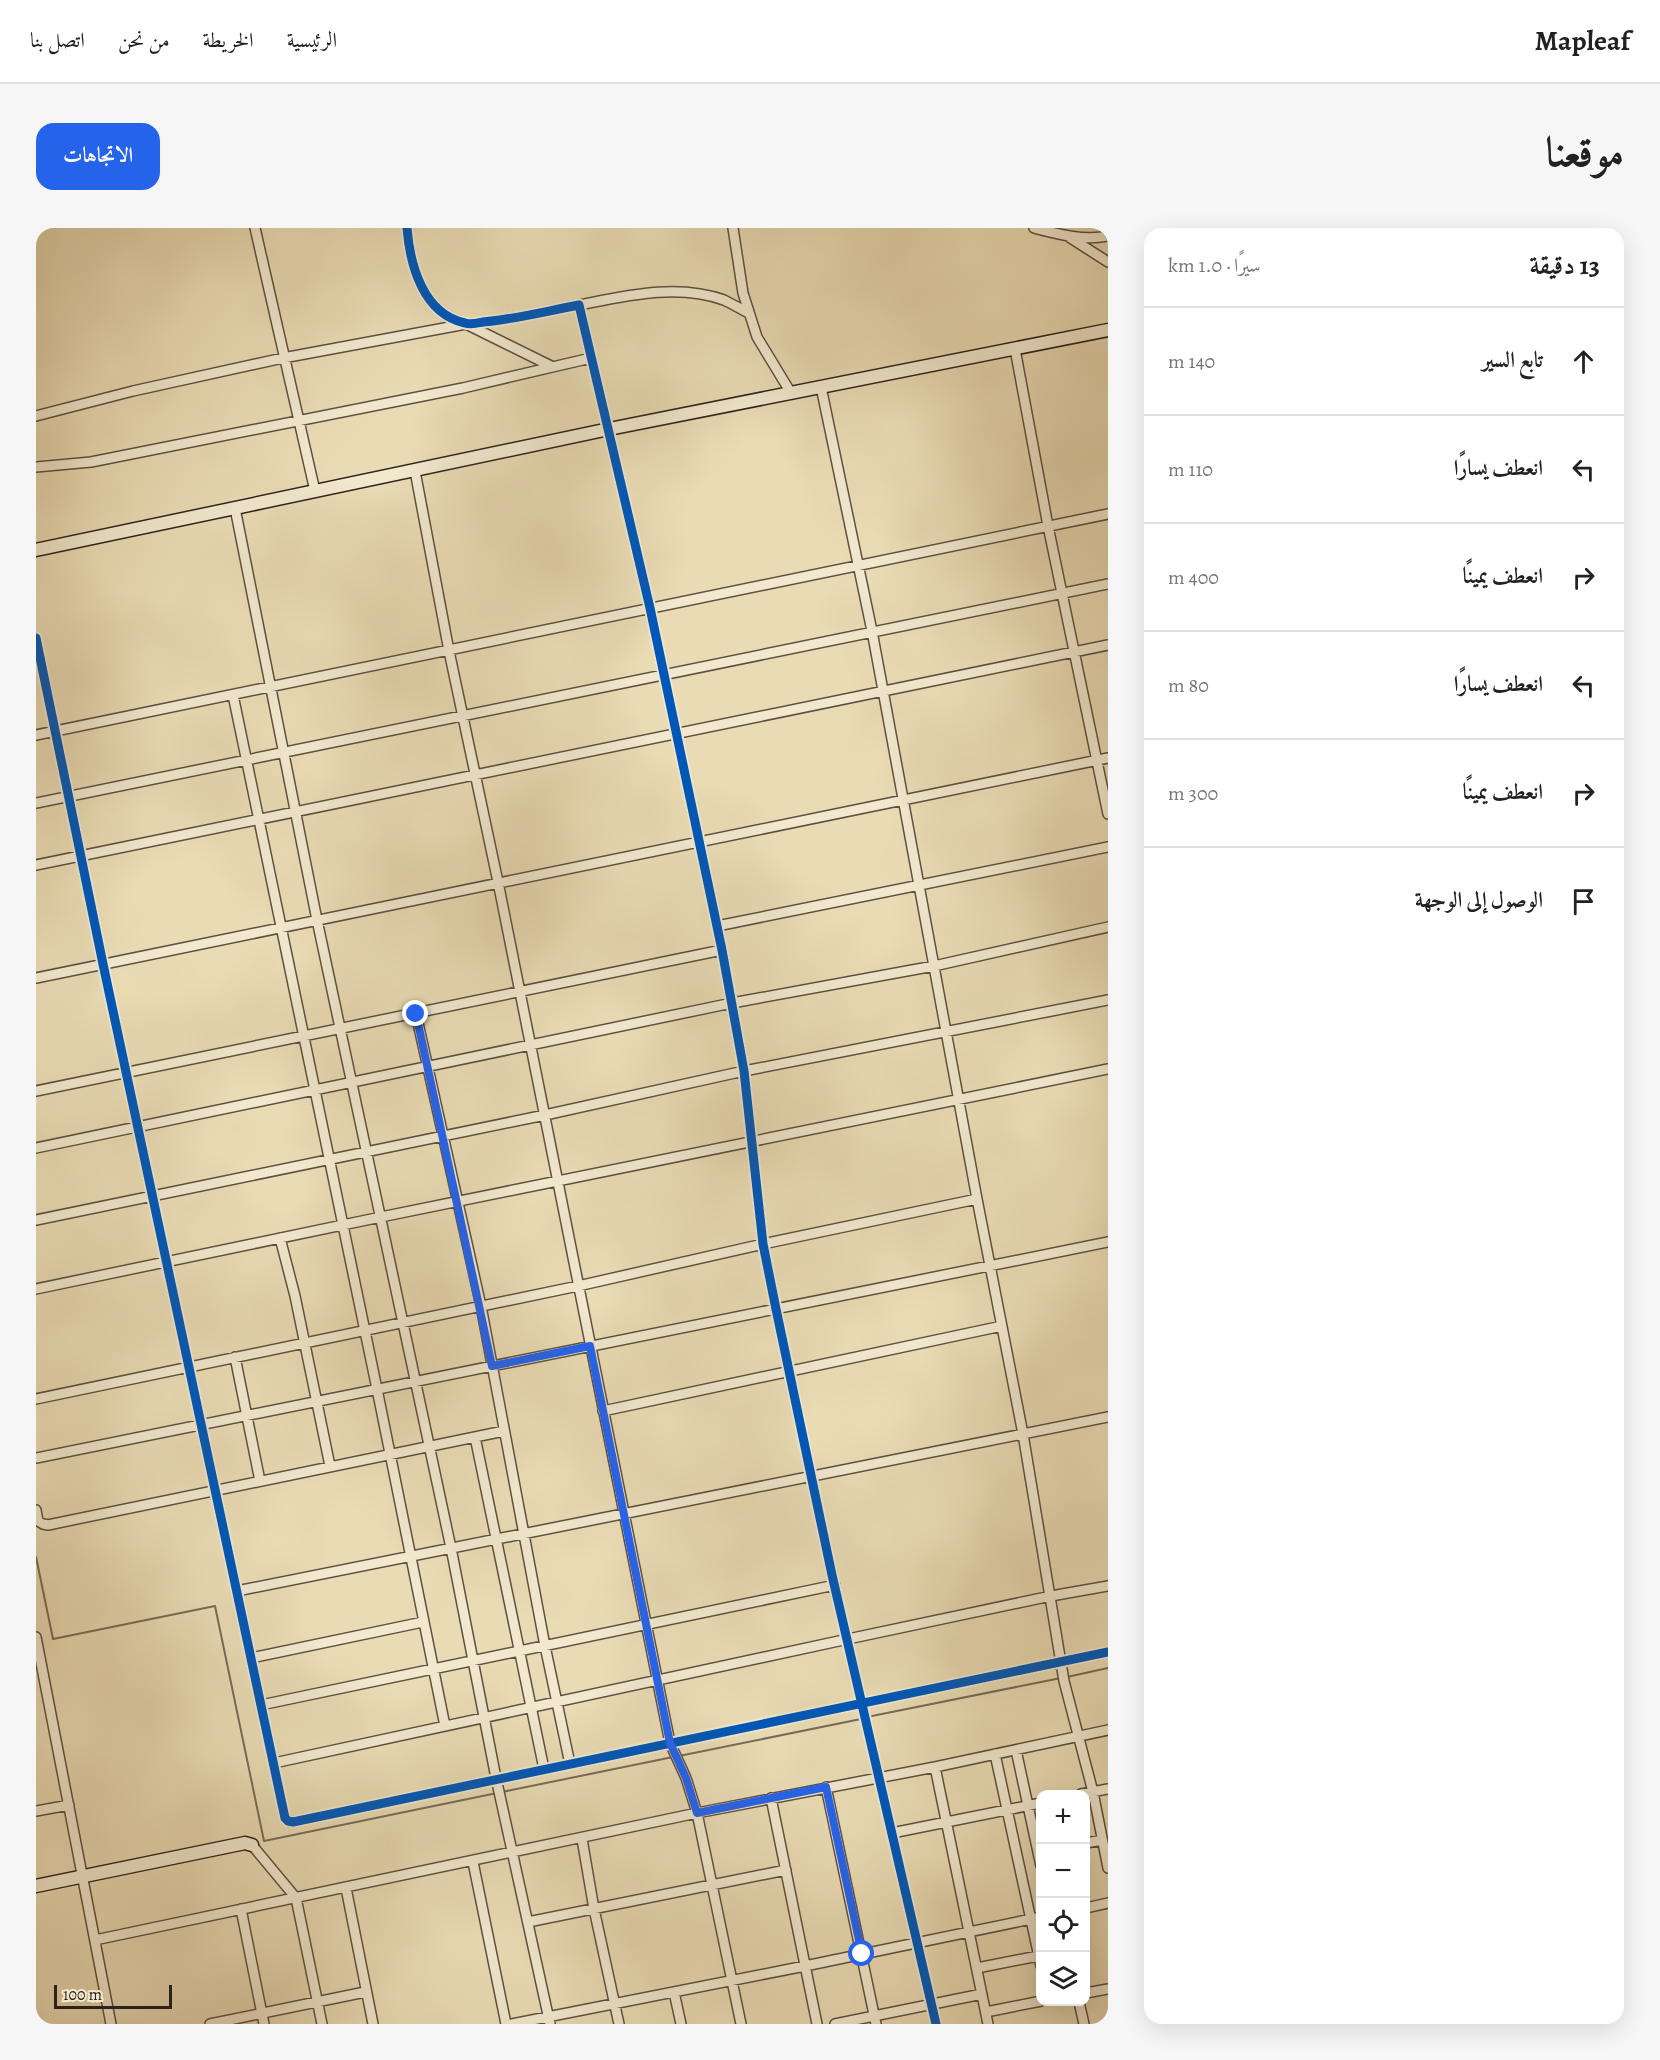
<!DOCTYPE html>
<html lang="ar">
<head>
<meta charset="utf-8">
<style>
  body { margin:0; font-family:Alegreya,Amiri,serif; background:#f6f6f6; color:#222; direction:rtl }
  .controls { position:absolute; right:18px; bottom:18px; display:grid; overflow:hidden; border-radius:12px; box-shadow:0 6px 24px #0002 }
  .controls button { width:54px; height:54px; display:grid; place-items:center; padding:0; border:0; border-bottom:2px solid #e0e0e0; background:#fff; color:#222; font:30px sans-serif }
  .scale { position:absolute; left:18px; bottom:15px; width:118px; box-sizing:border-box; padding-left:6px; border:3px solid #2f221c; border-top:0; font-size:16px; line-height:21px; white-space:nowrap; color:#2f221c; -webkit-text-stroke:4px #f1e8ce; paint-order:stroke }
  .stop { position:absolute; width:18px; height:18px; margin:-14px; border:4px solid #2563eb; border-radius:50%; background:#fff }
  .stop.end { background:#2563eb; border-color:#fff; box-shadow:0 2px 6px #0008 }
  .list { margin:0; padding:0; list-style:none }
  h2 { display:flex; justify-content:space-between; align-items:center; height:78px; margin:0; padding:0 24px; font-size:26px }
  h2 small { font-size:20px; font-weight:400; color:#767676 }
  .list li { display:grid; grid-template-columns:39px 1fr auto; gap:18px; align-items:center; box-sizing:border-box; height:108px; padding:0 24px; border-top:2px solid #e0e0e0 }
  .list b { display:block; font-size:22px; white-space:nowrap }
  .list em { font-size:20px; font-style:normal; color:#767676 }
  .icon { flex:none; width:33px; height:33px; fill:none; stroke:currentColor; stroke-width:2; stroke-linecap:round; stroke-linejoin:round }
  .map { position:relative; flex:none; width:1072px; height:1796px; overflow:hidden; direction:ltr; border-radius:18px }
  header { display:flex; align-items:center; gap:36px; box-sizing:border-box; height:84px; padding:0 30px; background:#fff; border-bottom:2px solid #e0e0e0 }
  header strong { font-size:28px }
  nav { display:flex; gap:33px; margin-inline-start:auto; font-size:21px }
  .intro { display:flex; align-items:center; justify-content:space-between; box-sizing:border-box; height:144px; padding:0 36px }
  h1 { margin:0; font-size:42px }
  .button { padding:15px 27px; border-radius:18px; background:#2563eb; color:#fff; font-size:21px; font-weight:700 }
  main { display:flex; gap:36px; padding:0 36px }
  aside { flex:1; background:#fff; border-radius:18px; box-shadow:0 6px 24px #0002 }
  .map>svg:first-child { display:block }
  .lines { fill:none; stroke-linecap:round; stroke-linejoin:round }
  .stream { stroke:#796b58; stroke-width:2 }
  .street-casing { stroke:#5e5042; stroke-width:12 }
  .secondary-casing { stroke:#2f221c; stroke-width:15 }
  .street { stroke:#f1e8ce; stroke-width:9 }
  .secondary { stroke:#f1e8ce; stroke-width:12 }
  .cycleway-casing { stroke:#f1e8ce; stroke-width:13 }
  .cycleway { stroke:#0057b8; stroke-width:9 }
  .route { stroke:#2563eb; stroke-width:8 }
</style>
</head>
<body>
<header>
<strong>Mapleaf</strong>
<nav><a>الرئيسية</a><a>الخريطة</a><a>من نحن</a><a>اتصل بنا</a></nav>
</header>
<div class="intro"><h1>موقعنا</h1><a class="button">الاتجاهات</a></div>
<main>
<aside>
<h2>13 دقيقة<small>سيرًا · 1.0 km</small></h2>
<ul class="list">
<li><svg class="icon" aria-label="ahead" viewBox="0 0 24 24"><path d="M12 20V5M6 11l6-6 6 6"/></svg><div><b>تابع السير</b></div><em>140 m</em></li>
<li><svg class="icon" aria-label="left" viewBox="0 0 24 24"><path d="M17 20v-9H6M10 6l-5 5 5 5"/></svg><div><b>انعطف يسارًا</b></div><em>110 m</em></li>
<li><svg class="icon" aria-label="right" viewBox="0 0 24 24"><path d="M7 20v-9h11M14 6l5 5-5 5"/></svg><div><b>انعطف يمينًا</b></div><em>400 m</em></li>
<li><svg class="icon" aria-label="left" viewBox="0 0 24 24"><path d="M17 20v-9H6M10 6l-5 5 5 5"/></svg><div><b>انعطف يسارًا</b></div><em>80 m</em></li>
<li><svg class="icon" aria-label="right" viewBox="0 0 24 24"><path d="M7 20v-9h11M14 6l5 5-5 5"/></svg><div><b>انعطف يمينًا</b></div><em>300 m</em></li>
<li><svg class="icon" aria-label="arrive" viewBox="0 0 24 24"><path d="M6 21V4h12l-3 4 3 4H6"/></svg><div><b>الوصول إلى الوجهة</b></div></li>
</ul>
</aside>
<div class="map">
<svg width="1072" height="1796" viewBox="0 0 1072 1796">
  <rect width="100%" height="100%" fill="#e9dbb4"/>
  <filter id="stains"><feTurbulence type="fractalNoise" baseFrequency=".00333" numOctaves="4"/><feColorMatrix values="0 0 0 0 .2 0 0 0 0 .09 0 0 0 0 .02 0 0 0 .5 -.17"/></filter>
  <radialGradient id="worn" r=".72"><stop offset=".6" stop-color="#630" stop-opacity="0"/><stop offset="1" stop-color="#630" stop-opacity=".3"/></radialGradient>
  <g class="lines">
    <path class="stream" d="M0,1329L17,1411L179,1378L228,1613L461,1565
      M1031,1449L1072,1440
      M831,1489L1025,1450
      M643,1528L825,1491
      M466,1564L637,1529"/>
    <defs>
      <path id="street" d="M219,0L279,263
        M371,0C374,37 387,86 429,95C435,97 442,95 447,94C480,91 511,83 543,77L614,380L686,722L708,843L727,1016L740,1081L796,1347L900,1796
        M697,0L707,65L721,109L755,165
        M998,0C1022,6 1047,13 1072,8
        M1033,9L1072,34
        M543,77C589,68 641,55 688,72C696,76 705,81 713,85
        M979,121L1012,298L1072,586
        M785,159L836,403L941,971L987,1206L1028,1453L1057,1564L1072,1640
        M0,188L97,163L247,130L430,96L515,138
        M0,239L55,234L427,160L555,130
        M379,243L413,423L462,654L634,1515L650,1550L661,1585L705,1796
        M199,280L281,692L415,1320L460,1550L514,1796
        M0,410L67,736L249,1590L252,1593L257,1594L1072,1424
        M197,467L341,1161L409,1498
        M0,507L1072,286
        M0,575L1072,356
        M0,637L1072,417
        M681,698L1072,619
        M0,750L1072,530
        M380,786L445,1078L509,1418L534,1536
        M0,863L686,722
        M0,920L696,775L898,738L1072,699
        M0,992L509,887L708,843L1072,772
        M244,1010L259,1068L294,1238
        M0,1061L345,989L1072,841
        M199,1129L224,1253
        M0,1171L542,1058L727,1016L941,971
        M567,1183L966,1098
        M439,1209L508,1541
        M0,1230L1072,1014
        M0,1282L2,1293L7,1296L12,1297L468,1203
        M201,1363L1072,1189
        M0,1409L75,1796
        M215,1430L387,1394
        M225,1477L799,1357
        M980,1522L1005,1638
        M959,1526L1005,1738
        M238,1535L812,1411L1015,1368L1072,1358
        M899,1539L952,1796
        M790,1559L840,1796
        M1045,1566L1072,1561
        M735,1570L781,1796
        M0,1583L33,1577
        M856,1605L1005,1575
        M546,1611L558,1681L583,1796
        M1050,1615L1066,1612
        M216,1617L260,1670L286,1796
        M437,1634L470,1796
        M310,1660L337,1796
        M1050,1680L1072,1675
        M205,1681L228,1796
        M492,1694L750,1642
        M59,1712L661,1585L899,1539L1072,1502
        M941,1740L1002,1728
        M638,1764L645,1796
        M1050,1765L1072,1761
        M1043,1774L1048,1796
        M950,1784L1005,1773
        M174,1796L329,1764
        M476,1796L769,1738L1005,1689
        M799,1796L946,1766"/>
      <path id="secondary" d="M0,322L573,201L1072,102
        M0,1658L209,1615L216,1617"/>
    </defs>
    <use href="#street" class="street-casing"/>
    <use href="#secondary" class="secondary-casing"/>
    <use href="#street" class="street"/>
    <use href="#secondary" class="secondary"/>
    <defs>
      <path id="cycleway" d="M371,0C374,37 387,86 429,95C435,97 442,95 447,94C480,91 511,83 543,77L614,380L686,722L708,843L727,1016L740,1081L796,1347L900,1796
        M0,410L67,736L249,1590L252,1593L257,1594L1072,1424"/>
    </defs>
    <use href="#cycleway" class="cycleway-casing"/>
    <use href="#cycleway" class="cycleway"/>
  </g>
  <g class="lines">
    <path class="route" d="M380,786L456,1138L554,1118L634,1515L650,1550L661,1585L790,1559L826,1726"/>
  </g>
  <rect width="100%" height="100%" filter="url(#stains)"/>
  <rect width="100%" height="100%" fill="url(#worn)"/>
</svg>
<div class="controls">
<button>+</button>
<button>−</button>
<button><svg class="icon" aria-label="locate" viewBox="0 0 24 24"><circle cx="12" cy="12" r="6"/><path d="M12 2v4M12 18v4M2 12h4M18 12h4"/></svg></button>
<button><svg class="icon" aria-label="layers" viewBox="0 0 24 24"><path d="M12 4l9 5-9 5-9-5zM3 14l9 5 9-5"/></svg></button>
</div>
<div class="scale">100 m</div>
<div class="stop" style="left:826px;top:1726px"></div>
<div class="stop end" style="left:380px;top:786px"></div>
</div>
</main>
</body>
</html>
